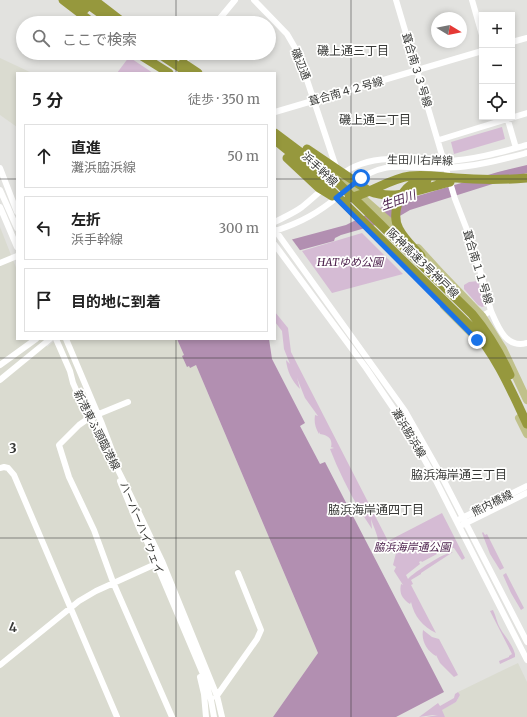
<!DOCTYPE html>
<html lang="ja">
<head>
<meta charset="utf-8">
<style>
  body { margin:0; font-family:Merriweather,"Noto Sans JP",serif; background:#f2f2f2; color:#222 }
  .controls { position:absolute; right:12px; top:12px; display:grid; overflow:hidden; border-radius:0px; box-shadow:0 2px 6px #0003 }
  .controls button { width:36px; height:36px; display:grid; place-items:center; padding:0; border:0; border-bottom:1px solid #e0e0e0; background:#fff; color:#222; font:20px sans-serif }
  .compass { position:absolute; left:431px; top:12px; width:36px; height:36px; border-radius:50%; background:#fff; box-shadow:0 2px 6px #0003; rotate:100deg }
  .stop { position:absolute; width:12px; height:12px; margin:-9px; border:3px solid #1a73e8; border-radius:50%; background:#fff }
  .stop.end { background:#1a73e8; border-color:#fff; box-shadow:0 1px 4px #0008 }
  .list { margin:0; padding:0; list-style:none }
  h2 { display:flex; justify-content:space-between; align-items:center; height:52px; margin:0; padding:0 16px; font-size:17px }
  h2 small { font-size:13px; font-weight:400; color:#767676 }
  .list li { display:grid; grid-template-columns:26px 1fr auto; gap:12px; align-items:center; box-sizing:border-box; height:64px; margin:0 8px 8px; padding:0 8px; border:1px solid #e0e0e0; border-radius:0px }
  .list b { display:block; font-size:15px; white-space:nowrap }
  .list p { margin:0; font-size:13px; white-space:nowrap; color:#767676 }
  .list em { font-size:13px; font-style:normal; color:#767676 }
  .icon { flex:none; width:22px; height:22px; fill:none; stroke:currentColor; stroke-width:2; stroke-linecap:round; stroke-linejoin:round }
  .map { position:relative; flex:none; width:527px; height:717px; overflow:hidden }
  .search { position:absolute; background:#fff; box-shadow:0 2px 6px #0003; left:16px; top:16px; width:260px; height:44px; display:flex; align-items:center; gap:10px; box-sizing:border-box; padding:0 14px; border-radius:22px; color:#767676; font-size:15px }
  .panel { position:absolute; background:#fff; box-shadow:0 2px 6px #0003; left:16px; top:72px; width:260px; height:268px; border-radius:0px }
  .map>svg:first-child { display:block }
  .built { fill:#dadbd0 }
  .green { fill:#d5bbd4 }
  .water { fill:#b28fb1 }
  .pier { fill:#e2e2df }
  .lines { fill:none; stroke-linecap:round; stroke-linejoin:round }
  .minor { stroke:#fff; stroke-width:6 }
  .major { stroke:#c0c18b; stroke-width:8 }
  .highway { stroke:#96983d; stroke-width:9 }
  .route { stroke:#1a73e8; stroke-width:5 }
  .grid { fill:none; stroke:#373836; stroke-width:1; stroke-opacity:0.55 }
  .labels { text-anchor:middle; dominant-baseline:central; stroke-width:3.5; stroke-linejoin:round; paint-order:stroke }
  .street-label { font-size:11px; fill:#373836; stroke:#fffffe }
  .park-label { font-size:11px; font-style:italic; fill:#4d214d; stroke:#fffffe }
  .neighbourhood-label { font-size:12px; fill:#373836; stroke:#fffffe }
  .water-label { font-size:12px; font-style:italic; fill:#491d4a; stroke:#fffffe }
  .grid-label { font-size:13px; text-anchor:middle; font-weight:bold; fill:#373836; stroke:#fffffe; stroke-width:3.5; stroke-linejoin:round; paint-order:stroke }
</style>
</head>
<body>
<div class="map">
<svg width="527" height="717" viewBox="0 0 527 717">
  <rect width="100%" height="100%" fill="#e2e2df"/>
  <path class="built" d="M0,58L32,73H17V127L0,115Z
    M0,227L17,270V339H44L47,347L57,339H177L184,355L196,365L318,653L273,717H0Z
    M518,663L527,682V717H445L441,710L456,702L460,695L458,692Z"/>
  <path class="green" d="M129,57L153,73H117Z
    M502,127L505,139L454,154L451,142Z
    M362,233L403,274L332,293L302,251Z
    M478,281L486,300L485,306L482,307L478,305L464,289V285L469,282Z
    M275,312L288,328L291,352L388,541L442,513L465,558L462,560L454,548H448L422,562L421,561L419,562L420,564L406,575L408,579C414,572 445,552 453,552L421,573V574L411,580L413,584L411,585L436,633C423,627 414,616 411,602L410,604C402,599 399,593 401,584L403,585L394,571L396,567L393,565L396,553L390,547L378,543C379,537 373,526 371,519L372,529C355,504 341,477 330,449L334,448L331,447C333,439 328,435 320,434V432L319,434C315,427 314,422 315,415L318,416L305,398L297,378L300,389C292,381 287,371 286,360L290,364L284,349L282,331L275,322Z
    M483,532L485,535L487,534L504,568L500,570L490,554L482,533Z
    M506,573L524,608L521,610L511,593L503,575Z
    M493,610C496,616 497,623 500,628C505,637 512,643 515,654V657L500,664L499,661L509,657V656L512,654L490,611Z
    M423,630L432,637L439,639L458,675L454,677L440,663L436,655V656C427,651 421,641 423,630Z
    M458,692L460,695L456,702L442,710L445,717H426L438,715H433L419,717L438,703L440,706L454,698L455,694Z"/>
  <path class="water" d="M527,165V173L410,210L393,220L341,235L335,238L334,241L275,257V244L346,225L384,206L498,172Z
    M177,339H269L272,359L305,423L300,426L320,464L325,462L444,692L396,717H273L318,653L196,365L190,368L189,366L187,367L182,356L184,355Z"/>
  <path class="pier" d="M291,238L302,253L275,259V242Z"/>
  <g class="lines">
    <path class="minor" d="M254,0L287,34L298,53L337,170
      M396,0L455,199L474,248L491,311
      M472,0L482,35
      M216,23L235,0
      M512,42L527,38
      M182,65L191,53
      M275,112L482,51
      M507,117L516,148
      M439,140L527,113
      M0,168L17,212
      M353,184C386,157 408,170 446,168C474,167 500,160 527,153
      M0,190L17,228
      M0,207L17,247
      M275,222C284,217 294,213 302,207C321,192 338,172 361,164C389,154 417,162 446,161C473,160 501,152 527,145
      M275,230L405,411L439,471L527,642
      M275,231C302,222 318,213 340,195
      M275,245L366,368L408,430L433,475L527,660
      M0,263L17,256
      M482,316L491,311C498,327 506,349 527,343
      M56,339L70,371L73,383L84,408L102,438L128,490L162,561L217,696L222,717
      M66,339L102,424L113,453
      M0,365L36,339
      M0,380L50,339
      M128,402L89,418L79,425L59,445L69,477L94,530L113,582L172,717
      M0,468L4,467L8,468L14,475L117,717
      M120,481L140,530
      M460,519L527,486
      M140,525L203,674L211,700L214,717
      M462,525L527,493
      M0,665L79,601L96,591L160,562
      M200,677L204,694L206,717
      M216,697L257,639L261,630L238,573"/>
    <path class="major" d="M333,172L399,230
      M418,248L438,270L482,316L503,349L527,400
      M444,306L477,339
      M519,418L527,434"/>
    <path class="highway" d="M63,0L93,23
      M73,0L85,9
      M82,0L114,23
      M94,0L124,23
      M137,53L169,73
      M158,53L188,73
      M183,63L198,73
      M275,133L327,172L472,314C488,333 500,353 510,375
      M275,140L302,162L471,327C496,355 511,390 527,424
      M307,149L369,191C396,202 423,188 450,182
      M287,158L319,188L332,196
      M349,198C370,194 388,179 410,176C425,174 441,177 456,178C480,180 503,180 527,178
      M421,256C413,247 404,239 399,229C391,214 399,193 412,184C417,181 422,181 427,180"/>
  </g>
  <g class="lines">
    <path class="route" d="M361,178L336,198L477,340"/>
  </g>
  <path class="grid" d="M176,0V23M351,0V717M176,53V73M0,179H17M275,179H527M176,339V717M0,358H527M0,538H527"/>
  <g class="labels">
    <g class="street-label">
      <text transform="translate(301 64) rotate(68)">磯辺通</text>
      <text transform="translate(417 70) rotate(73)">葺合南３３号線</text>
      <text transform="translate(346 91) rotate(-16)">葺合南４２号線</text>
      <text transform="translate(420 160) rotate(1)">生田川右岸線</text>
      <text transform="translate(320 169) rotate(43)">浜手幹線</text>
      <text transform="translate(423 263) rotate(44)">阪神高速3号神戸線</text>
      <text transform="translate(478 267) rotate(73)">葺合南１１号線</text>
      <text transform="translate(97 430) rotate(63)">新港東ふ頭臨港線</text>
      <text transform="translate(409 433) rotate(59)">灘浜脇浜線</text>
      <text transform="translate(492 503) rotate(-26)">熊内橋線</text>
      <text transform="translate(142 528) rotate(68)">ハーバーハイウェイ</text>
    </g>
    <g class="park-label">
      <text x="350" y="262">HATゆめ公園</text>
      <text x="412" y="547">脇浜海岸通公園</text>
    </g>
    <g class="neighbourhood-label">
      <text x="353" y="50">磯上通三丁目</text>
      <text x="375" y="119">磯上通二丁目</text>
      <text x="459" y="474">脇浜海岸通三丁目</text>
      <text x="376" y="509">脇浜海岸通四丁目</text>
    </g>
    <g class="water-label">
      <text transform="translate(398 200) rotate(-19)">生田川</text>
    </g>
  </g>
  <g class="grid-label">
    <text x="13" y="453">3</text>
    <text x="13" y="632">4</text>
  </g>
</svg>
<div class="controls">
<button>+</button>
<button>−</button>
<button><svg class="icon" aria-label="locate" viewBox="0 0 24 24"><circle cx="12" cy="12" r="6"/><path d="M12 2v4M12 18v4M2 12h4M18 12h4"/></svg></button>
</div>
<svg class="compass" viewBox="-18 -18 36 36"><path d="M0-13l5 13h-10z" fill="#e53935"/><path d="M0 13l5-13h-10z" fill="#767676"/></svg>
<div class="stop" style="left:361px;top:178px"></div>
<div class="stop end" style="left:477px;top:340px"></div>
<div class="search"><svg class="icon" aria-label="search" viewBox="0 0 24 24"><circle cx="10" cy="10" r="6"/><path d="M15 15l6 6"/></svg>ここで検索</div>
<section class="panel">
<h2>5 分<small>徒歩 · 350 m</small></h2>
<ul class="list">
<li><svg class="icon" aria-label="ahead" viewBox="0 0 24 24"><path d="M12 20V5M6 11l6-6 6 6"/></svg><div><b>直進</b><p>灘浜脇浜線</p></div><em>50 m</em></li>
<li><svg class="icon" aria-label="left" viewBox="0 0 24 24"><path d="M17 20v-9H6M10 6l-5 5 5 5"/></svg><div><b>左折</b><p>浜手幹線</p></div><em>300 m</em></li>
<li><svg class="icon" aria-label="arrive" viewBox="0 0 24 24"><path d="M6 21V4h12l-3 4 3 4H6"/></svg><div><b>目的地に到着</b></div></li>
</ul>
</section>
</div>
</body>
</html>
